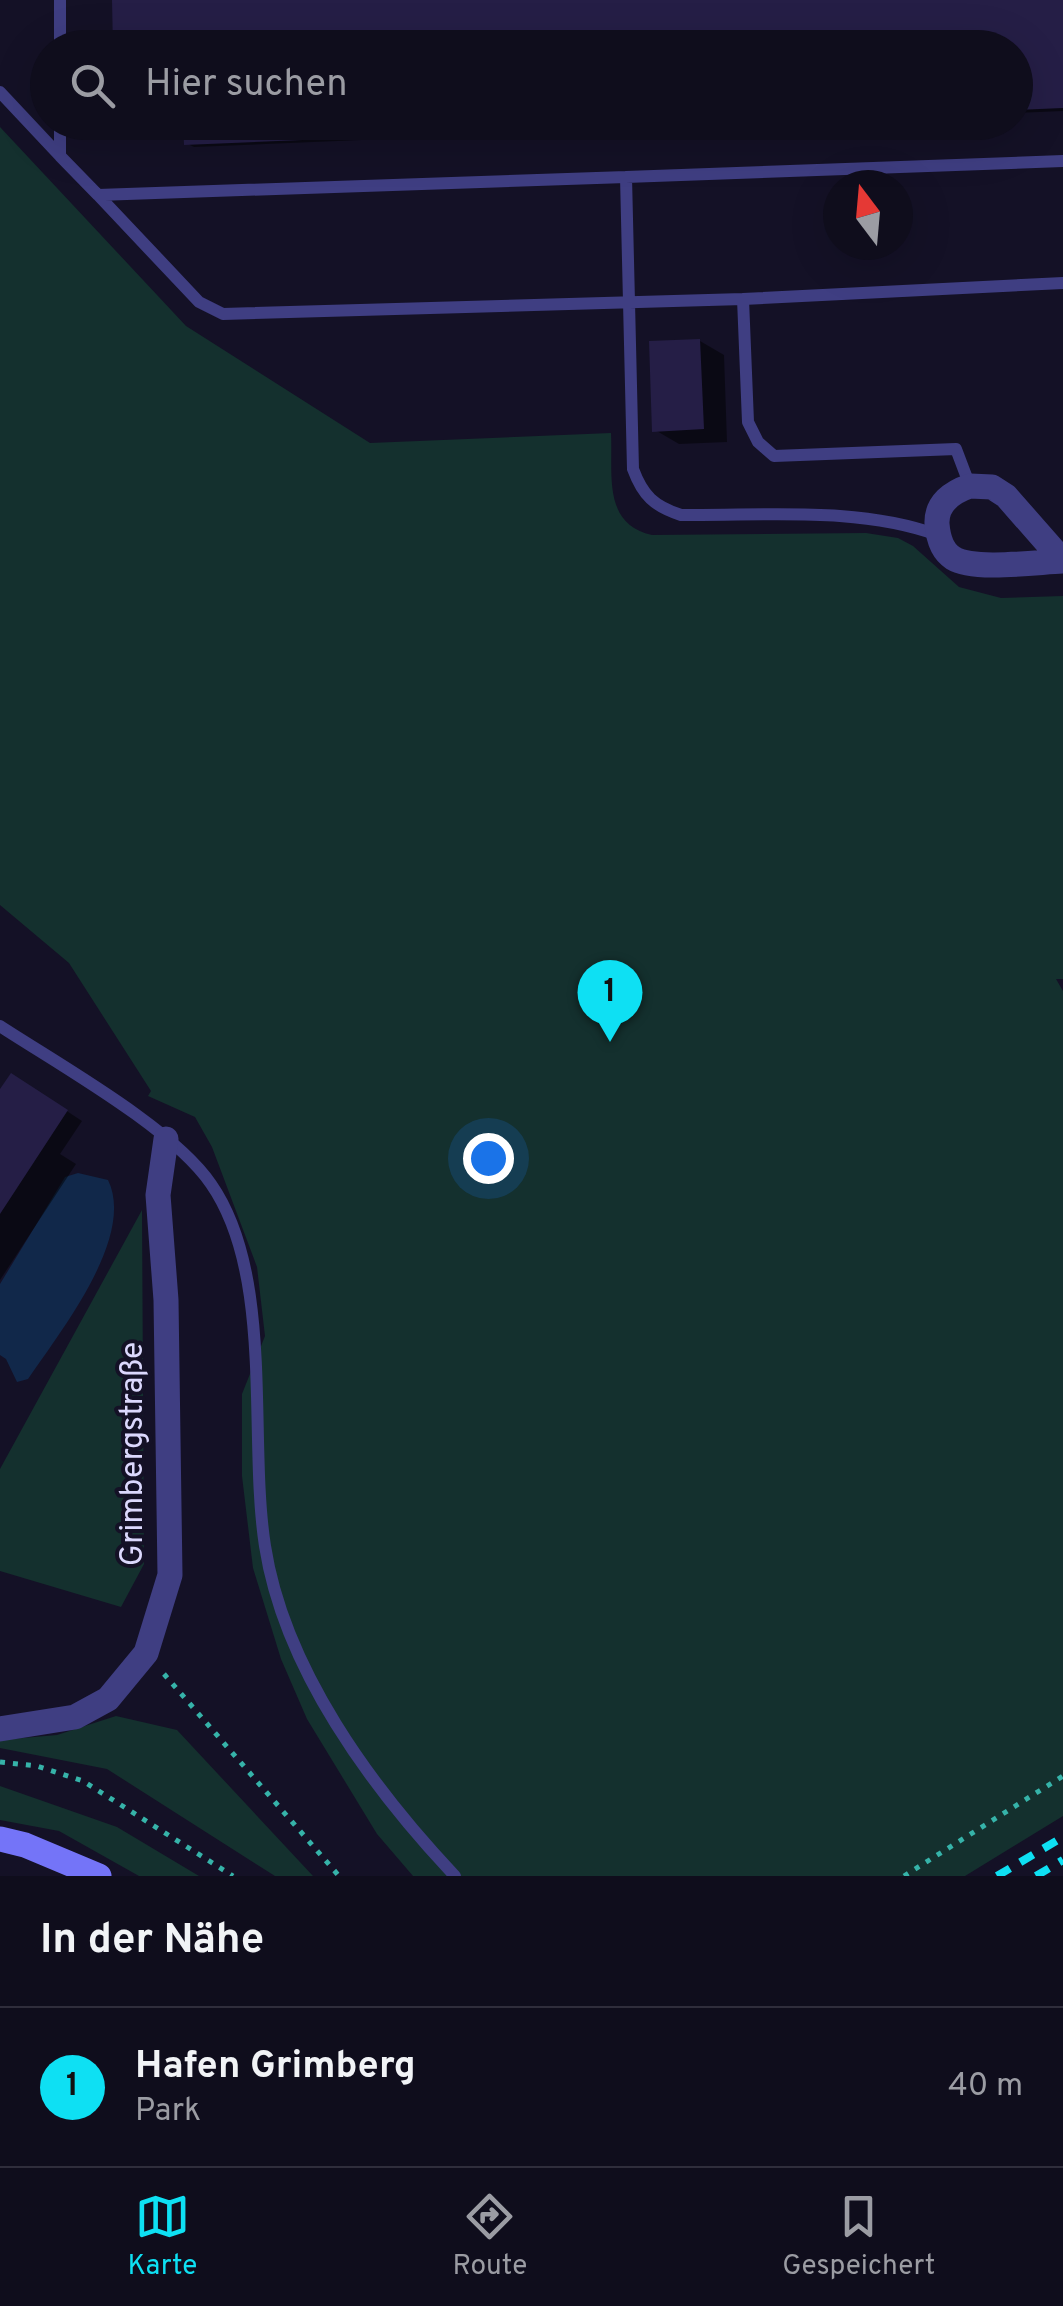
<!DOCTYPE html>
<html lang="de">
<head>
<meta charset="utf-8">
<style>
  body { margin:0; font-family:Overpass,sans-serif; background:#1d1b29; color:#f1f3f6 }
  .compass { position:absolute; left:823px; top:170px; width:90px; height:90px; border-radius:50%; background:#0f0d1c; box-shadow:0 10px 40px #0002; rotate:344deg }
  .you { position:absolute; left:488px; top:1158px; width:35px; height:35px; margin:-25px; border:8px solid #fff; border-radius:50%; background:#1a73e8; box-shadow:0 0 0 15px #1a73e833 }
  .badge { display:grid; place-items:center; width:65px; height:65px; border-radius:50%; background:#0ee0f3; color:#111; font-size:32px; font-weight:700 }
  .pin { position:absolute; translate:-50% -82px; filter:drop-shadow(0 2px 5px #0008) }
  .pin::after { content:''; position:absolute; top:52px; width:35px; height:30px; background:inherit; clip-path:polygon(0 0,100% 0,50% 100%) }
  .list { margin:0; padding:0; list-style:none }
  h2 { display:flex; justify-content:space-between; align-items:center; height:130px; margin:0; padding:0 40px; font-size:42px }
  h2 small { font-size:32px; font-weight:400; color:#9b9ca3 }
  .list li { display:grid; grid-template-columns:65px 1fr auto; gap:30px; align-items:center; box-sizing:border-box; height:160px; padding:0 40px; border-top:2px solid #2f2d3b }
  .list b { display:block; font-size:38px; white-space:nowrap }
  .list p { margin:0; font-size:32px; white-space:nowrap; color:#9b9ca3 }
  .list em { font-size:32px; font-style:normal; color:#9b9ca3 }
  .icon { flex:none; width:55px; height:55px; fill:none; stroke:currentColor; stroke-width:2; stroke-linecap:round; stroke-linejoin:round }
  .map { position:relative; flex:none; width:1063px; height:1876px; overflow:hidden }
  .search { position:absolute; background:#0f0d1c; box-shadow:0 10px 40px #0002; left:30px; right:30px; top:30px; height:110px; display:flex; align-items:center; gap:25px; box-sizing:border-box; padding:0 35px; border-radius:55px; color:#9b9ca3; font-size:38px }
  .sheet { height:290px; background:#0f0d1c }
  nav { display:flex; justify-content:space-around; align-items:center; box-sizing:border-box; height:140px; border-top:2px solid #2f2d3b; background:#0f0d1c; font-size:28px; color:#9b9ca3 }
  nav a { display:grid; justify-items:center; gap:5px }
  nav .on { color:#0ee0f3 }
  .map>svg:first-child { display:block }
  .green { fill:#14302e }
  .water { fill:#11284a }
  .shadow { fill:#0007 }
  .building { fill:#251e46 }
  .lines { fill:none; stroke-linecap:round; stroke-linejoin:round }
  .path { stroke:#36b3a9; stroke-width:5; stroke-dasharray:5 8; stroke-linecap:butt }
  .lane { stroke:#3f3e82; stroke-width:12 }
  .street { stroke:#3f3e82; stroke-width:25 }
  .secondary { stroke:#7474f8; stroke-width:25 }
  .rail { stroke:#0ee0f3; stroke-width:8; stroke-dasharray:15 12; stroke-linecap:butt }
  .labels { text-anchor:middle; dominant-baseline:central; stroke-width:8; stroke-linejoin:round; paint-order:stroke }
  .street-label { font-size:32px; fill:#dbd8fd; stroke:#141126 }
</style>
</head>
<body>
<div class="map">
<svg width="1063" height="1876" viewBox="0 0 1063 1876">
  <rect width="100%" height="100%" fill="#141126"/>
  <path class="green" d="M0,127L186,326L370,443L611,433C613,474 602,524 652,535L866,533L898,538L913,546L959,587L1001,598L1063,596V979H1056L1063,991V1816L965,1876H413L377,1834L307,1719L281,1659L253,1568L242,1476V1394L265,1336L257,1267L212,1147L195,1117L148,1096L151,1091L69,963L0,905Z
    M142,1210L144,1564L121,1607L0,1571V1469Z
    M116,1716L177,1730L313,1876H275L107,1769L0,1748V1740L57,1735Z
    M0,1786L117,1827L199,1876H139L59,1831L0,1820Z"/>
  <path class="water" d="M78,1173L108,1180C136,1237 60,1332 28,1379L17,1382L6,1359L0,1355V1284L65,1177Z"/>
  <path class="shadow" d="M114,0H1063V111L1016,113V48Z
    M186,122H790L194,147L186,143Z
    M700,341L724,355L727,442L679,444L655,430Z
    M27,1085L82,1121L60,1154L76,1164L0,1280V1094Z"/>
  <path class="building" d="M112,0H1063V108L1016,110V48H113Z
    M183,122H641V126L184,145Z
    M700,339L704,429L652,432L649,341Z
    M11,1073L68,1110L0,1214V1089Z"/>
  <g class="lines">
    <path class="path" d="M164,1674L339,1876
      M0,1762L37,1766L83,1781L233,1876
      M904,1876L1063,1776"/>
    <path class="lane" d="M60,0V48
      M0,92L60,156
      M60,122V156L98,195L626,177L633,469C643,496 654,506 681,515C766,516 858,506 938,535
      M626,177L1063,161
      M98,195L199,302L223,314L743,299
      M970,486L956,449L774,456L758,442L748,422L743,299L1063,283
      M0,1026C58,1064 173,1128 211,1184C275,1276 248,1437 265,1546C284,1669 372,1788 455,1876"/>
    <path class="street" d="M970,486L992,487L1006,496L1063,561C1037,562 974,571 953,558C942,551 938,536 937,524C936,503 952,492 970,486Z
      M0,1729L75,1717L108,1699L146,1653L170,1575L166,1300L158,1195L166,1139"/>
    <path class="secondary" d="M0,1839L25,1845L99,1876"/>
    <path class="rail" d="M997,1876L1063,1837
      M1036,1876L1063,1860"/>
  </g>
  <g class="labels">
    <g class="street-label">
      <text transform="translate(134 1454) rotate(-90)">Grimbergstraße</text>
    </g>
  </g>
</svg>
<svg class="compass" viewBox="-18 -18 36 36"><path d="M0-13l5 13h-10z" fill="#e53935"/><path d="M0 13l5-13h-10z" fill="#9b9ca3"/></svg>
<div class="you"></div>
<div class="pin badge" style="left:610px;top:1042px">1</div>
<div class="search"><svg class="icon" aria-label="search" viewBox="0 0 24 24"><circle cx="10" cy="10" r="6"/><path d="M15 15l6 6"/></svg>Hier suchen</div>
</div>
<section class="sheet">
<h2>In der Nähe<small></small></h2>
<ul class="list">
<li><span class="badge">1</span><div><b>Hafen Grimberg</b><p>Park</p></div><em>40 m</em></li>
</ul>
</section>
<nav>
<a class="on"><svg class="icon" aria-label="map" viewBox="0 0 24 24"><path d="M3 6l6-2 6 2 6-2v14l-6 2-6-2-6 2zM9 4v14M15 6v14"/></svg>Karte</a>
<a><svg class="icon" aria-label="directions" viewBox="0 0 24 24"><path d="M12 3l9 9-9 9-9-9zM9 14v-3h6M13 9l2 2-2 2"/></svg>Route</a>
<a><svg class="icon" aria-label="saved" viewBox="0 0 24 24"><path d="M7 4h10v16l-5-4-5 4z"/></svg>Gespeichert</a>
</nav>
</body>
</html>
